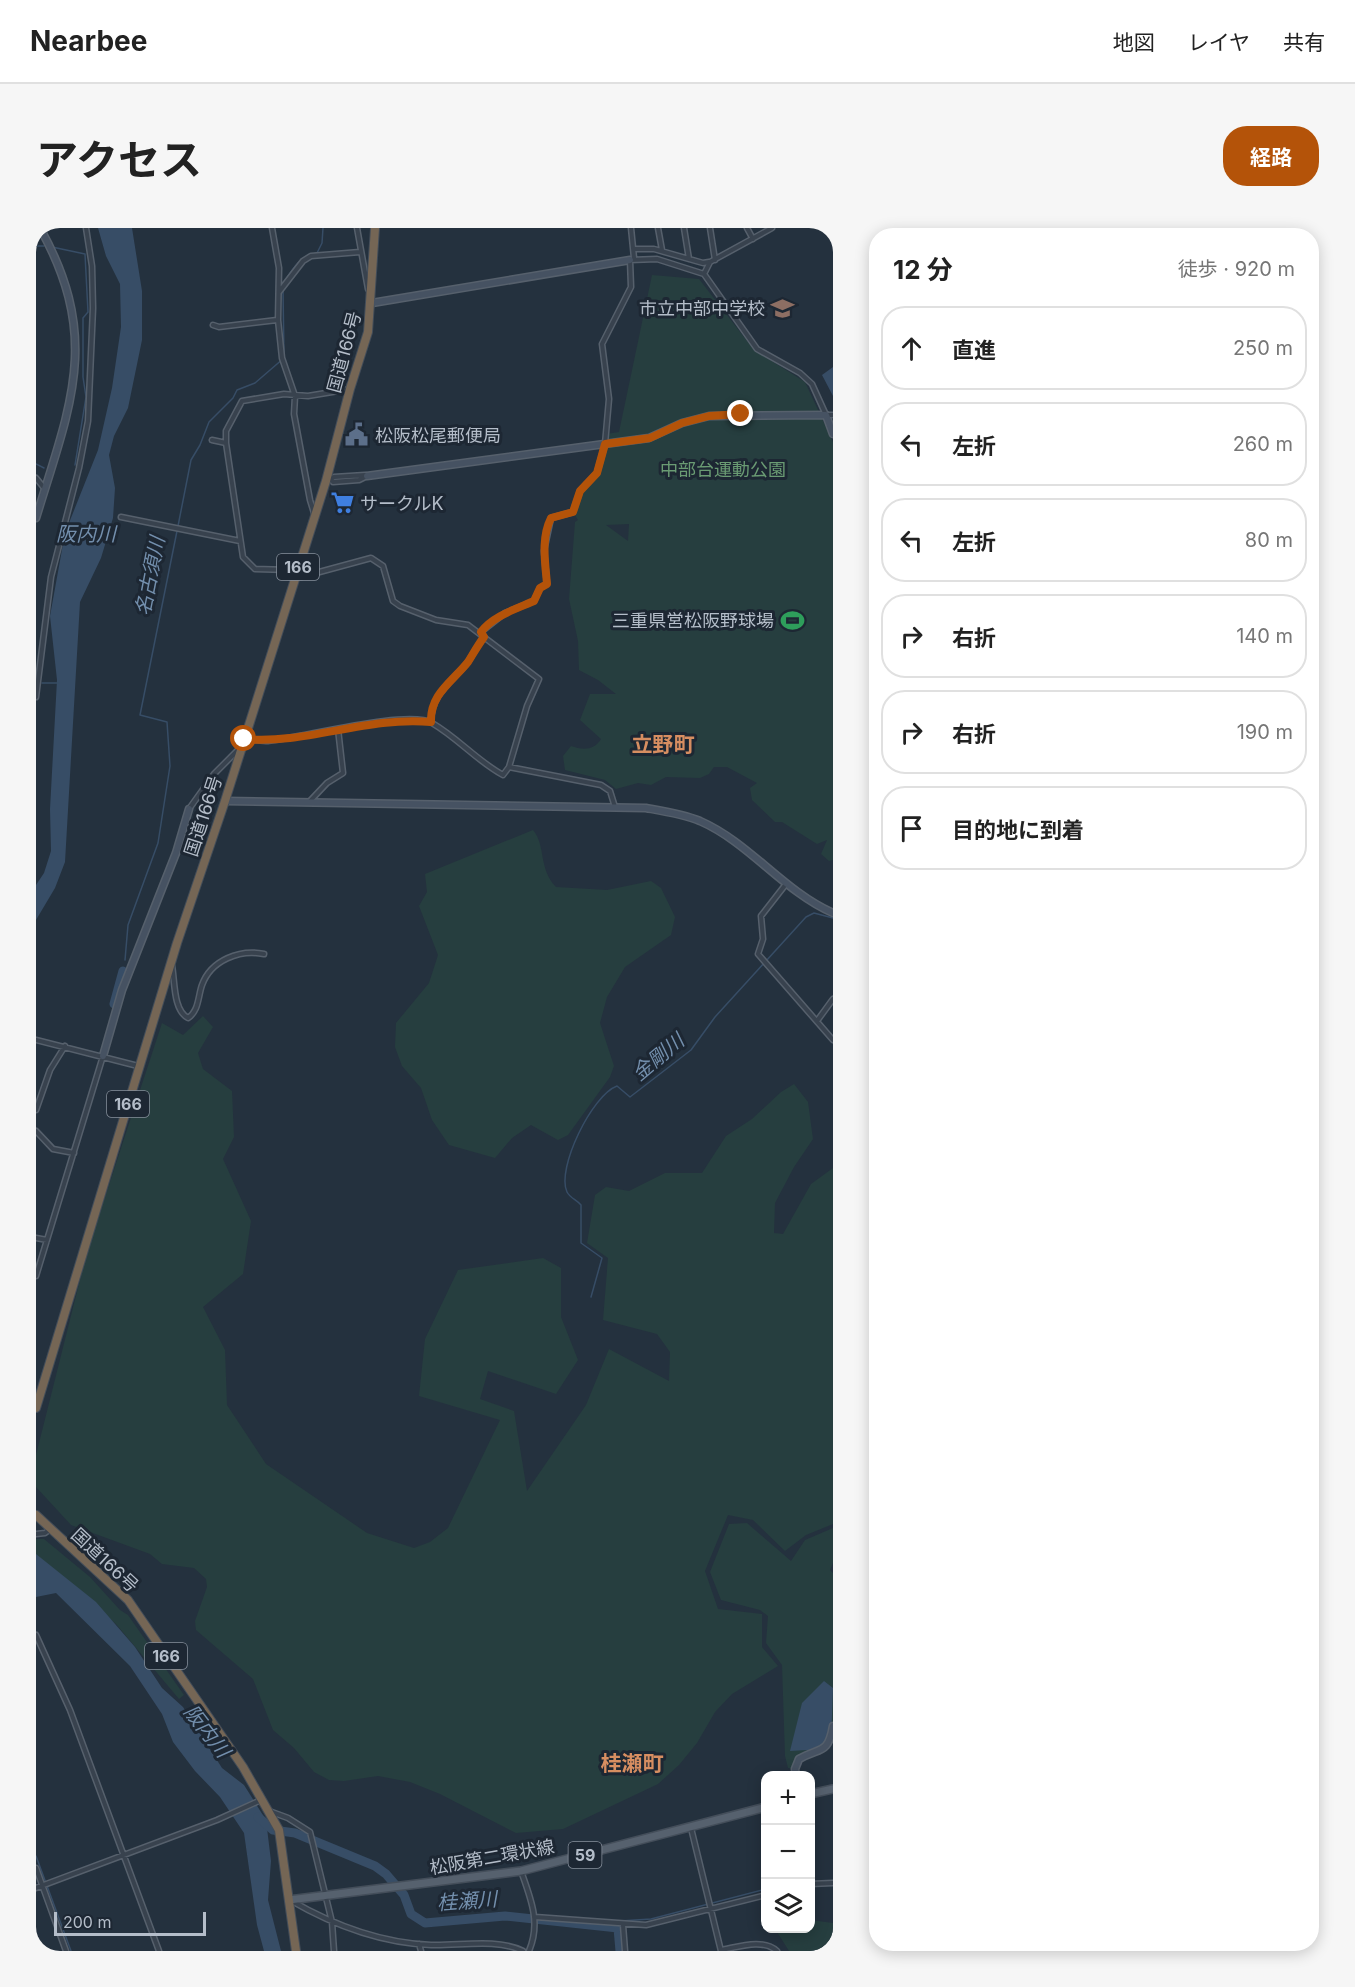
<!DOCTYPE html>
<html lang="ja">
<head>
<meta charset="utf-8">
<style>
  body { margin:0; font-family:Inter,"Noto Sans JP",sans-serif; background:#f6f6f6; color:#222 }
  .controls { position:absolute; right:18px; bottom:18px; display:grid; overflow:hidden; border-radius:12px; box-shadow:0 3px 15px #0003 }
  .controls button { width:54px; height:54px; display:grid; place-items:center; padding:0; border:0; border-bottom:2px solid #e0e0e0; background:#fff; color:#222; font:30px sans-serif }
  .scale { position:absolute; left:18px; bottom:15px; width:152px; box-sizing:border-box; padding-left:6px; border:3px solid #b4bdc9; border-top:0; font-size:16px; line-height:21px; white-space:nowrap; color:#b4bdc9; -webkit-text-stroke:4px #1d2733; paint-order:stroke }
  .stop { position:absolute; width:18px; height:18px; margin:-14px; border:4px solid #b45309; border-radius:50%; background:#fff }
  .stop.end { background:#b45309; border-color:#fff; box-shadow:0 2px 6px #0008 }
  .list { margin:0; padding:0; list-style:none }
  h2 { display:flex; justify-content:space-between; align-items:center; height:78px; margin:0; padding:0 24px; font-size:26px }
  h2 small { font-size:20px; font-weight:400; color:#767676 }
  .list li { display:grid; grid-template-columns:39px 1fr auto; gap:18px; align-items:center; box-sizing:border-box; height:84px; margin:0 12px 12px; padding:0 12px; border:2px solid #e0e0e0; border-radius:24px }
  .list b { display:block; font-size:22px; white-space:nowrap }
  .list em { font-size:20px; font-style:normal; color:#767676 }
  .icon { flex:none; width:33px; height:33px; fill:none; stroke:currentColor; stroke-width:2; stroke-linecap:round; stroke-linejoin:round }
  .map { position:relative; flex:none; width:797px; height:1723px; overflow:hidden; border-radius:24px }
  header { display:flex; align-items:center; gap:36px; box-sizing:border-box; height:84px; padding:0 30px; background:#fff; border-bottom:2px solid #e0e0e0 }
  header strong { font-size:28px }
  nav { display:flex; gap:33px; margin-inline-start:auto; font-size:21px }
  .intro { display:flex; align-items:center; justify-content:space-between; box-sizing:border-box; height:144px; padding:0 36px }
  h1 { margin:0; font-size:42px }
  .button { padding:15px 27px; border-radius:24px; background:#b45309; color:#fff; font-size:21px; font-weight:700 }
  main { display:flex; gap:36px; padding:0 36px }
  aside { flex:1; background:#fff; border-radius:24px; box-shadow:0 3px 15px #0003 }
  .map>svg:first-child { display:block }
  .green { fill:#263e3f; fill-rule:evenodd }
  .water { fill:#374d66 }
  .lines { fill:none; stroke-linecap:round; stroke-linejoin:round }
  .stream { stroke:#374d66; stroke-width:1.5 }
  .river { stroke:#374d66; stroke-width:9 }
  .street-casing { stroke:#56606c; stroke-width:7 }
  .secondary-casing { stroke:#56606c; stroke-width:9 }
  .primary-casing { stroke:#444e5a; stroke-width:10 }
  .highway-casing { stroke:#434d59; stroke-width:10 }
  .street { stroke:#38424e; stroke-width:4 }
  .secondary { stroke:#465262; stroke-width:6 }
  .primary { stroke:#56616e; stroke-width:7 }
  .highway { stroke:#756655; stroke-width:8 }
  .route { stroke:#b45309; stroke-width:8 }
  .labels { text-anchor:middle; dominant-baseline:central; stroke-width:6; stroke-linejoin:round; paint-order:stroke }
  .shield { fill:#1d2733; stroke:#87909c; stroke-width:1.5 }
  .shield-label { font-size:16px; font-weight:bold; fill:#b4bdc9 }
  .poi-label { font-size:18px; fill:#b4bdc9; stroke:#1d2733; text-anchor:end }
  .street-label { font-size:18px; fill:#b4bdc9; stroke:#1d2733 }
  .park-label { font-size:18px; fill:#6a9b73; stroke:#1d2733 }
  .water-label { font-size:20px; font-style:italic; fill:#738fad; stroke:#1d2733 }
  .quarter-label { font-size:21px; font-weight:bold; fill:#d78e61; stroke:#1d2733 }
</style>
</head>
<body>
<header>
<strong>Nearbee</strong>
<nav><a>地図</a><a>レイヤ</a><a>共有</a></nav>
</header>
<div class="intro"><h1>アクセス</h1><a class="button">経路</a></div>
<main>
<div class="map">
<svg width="797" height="1723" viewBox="0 0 797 1723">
  <rect width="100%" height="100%" fill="#24313e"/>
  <path class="green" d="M616,47L663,51L718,122L769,154L797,214V632L793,633L785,626L791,612L781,616L746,594H739L716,572L714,560L721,555L691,539H678L673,546L664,550L630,549L615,557L602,555L580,561L569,552L529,542L527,528L535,518C546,522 558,523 565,511L544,492L554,466H580L562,452L543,442L542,413L533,371L539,294L542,292L537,284L544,263L561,245L570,206L583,204ZM593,296L592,313L570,297Z
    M497,602C510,617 502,640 520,659L571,662L615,653L625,660L639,689L635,707L589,739L571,769L564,795L578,838L574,849L532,907L522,912L495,897L476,910L459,930L413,917L396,892L385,860L366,838L359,819L360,795L393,755L402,727L383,678L391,664L389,646Z
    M167,788L177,799L162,825L167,841L196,863L198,909L187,931L215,993L207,1046L167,1079L189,1122L191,1177L230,1236L331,1305L378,1320L394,1314L412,1300L464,1192L383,1168L389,1111L422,1042L507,1030L525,1040V1089L542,1132L520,1166L452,1143L444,1171L478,1183L491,1263L550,1177L573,1121L633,1153L634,1124L621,1106L567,1092L572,1030L551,1015L559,967L570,959L593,963L629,945H666L690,908L716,891L745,864L758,856L772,874L777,911L758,939L739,975L738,1005L747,1006L775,956L797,940V1296L770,1307L749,1323L717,1292L692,1287L669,1343L682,1381L726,1386V1419L742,1438L696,1466L679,1484L661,1515L643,1537L622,1556L527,1601L480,1605L404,1566L374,1554L342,1548L308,1553L293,1552L278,1544L258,1520L237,1502L217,1451L160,1402L159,1393L171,1359L170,1351L158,1340L126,1336L114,1326L35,1297L0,1259V1227L51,1024L126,795L147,807Z
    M711,1295L755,1333L769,1312L797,1300V1335L794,1342L797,1345V1498L795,1514L763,1531L759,1541L752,1540L749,1528L746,1437L730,1415L732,1388L724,1382L685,1372L674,1344L693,1296Z
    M0,1311H8L54,1349L84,1382L92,1387L148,1467L143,1471L80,1396L0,1330Z
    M775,1692L797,1695V1723H753L741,1704L744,1701L774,1700Z"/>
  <path class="water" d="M62,0H96L106,63V112L92,180L78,208L73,227L79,260L77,290L65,330L44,374L29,634L19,660L0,692V657L8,645L15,623L14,581L21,452L14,388L29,305L62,222L76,160L85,99L84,56L70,28Z
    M797,139V168L786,147Z
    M0,1326L60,1374L99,1419L126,1460L147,1479L186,1540L208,1557L230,1592L235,1633L232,1672L245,1723H228L221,1697L208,1605L184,1569L159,1543L137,1514L126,1486L94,1438L20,1365L0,1369Z
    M788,1453L797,1460L795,1514L772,1526L771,1522L754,1523L766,1475Z"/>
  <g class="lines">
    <path class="stream" d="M0,18H8
      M16,19L49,26L52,84L47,90V149L50,169L39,237
      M247,56C256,42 263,28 281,25L286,15L287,0
      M0,236L8,240
      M142,298L155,232L164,217L173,194L197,170L201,162L219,155L248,130L247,61
      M6,455H23
      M89,732L92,697L122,615L134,538L131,494L104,487L141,303
      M555,1069L566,1030L545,1015V977C541,972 534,970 531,964C520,941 556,867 581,858L594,869L655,822L679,789L770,689L778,685L797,690
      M0,1628L35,1723
      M584,1693L615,1691L730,1661"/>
    <path class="river" d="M78,776L87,743
      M222,1589L237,1602L259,1605L339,1638L350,1646L368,1667L375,1686L389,1695L469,1688L582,1700L584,1723"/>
    <defs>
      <path id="street" d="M236,0L243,40L242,92L246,130L259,168L258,186L274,272L278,285
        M321,0L332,61
        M595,0L598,30
        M622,0L626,22
        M648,0L653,31
        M674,0L679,32
        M711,0L717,11
        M598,21H618L667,35L673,34
        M668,46L674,34L736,0
        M243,64L267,33L275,28L324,24
        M177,97L183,99L241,92
        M176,212L190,215
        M0,250L9,261
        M295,251L297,254L323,252L331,248
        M295,251L298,249L329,247
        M85,289L204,313
        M445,404L469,385L498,373L504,360L511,356L508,323L515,290L537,284L544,263L561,245L569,216L573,171L566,116L595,59L594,32L621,31L668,46L721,121L764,145L776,156L790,187H797
        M0,469L15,349L43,240L52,193L57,80L56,38L50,0
        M395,494C395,466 416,454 432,434C437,426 442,417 448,409
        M209,511C216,511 225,513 232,513C265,510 372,481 396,495C422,510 441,533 467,547L473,539L491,478L503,451L432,397L400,392L364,378L357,373L347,338L335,330L265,349L254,342L219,341L207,329L190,215V203L206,173L248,166L272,168L314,161
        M473,539L565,557L574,563L579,579
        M274,573L291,555L307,545L302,501
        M153,581L178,546L203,521
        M750,656L725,688L727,711L722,726L797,812
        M136,738C139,753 137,782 152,790C163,783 162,768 166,757C175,732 204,721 228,726
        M781,793L797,771
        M0,812L102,838
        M0,882L14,842L29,818
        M0,903L17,921L38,925
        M0,1010L11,1012
        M0,1048L67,828
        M0,1306L9,1305L13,1302
        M0,1407L34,1482L123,1723
        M233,1583L252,1590L274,1604L296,1694L298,1723
        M655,1600L685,1723
        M0,1640L30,1723
        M485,1643C495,1671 505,1695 493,1723
        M774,1656L797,1655
        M0,1660L181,1592L225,1572
        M254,1672C297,1697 345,1715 395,1717C424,1718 460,1710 487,1723
        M499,1689L610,1697L730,1667
        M587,1697L589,1723
        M383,1716L385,1723
        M685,1722C702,1719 727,1710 741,1723"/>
      <path id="secondary" d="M336,75L594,32
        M331,248L613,210L646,195L673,188L790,187L797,206
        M0,290C34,178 66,111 4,0
        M189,573L610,580C627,583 647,586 664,593C714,615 747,663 797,685
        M67,828L86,762L140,625L153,581
        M760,1548L759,1541L763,1531C784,1519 792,1527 797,1498"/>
      <path id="primary" d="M774,1566L797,1561
        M253,1672L485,1643L730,1579"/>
      <path id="highway" d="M0,1180L141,715L189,573L290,253L314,161L332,104L339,0
        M0,1287L92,1372L207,1539L243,1602L260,1723"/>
    </defs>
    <use href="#street" class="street-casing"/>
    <use href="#secondary" class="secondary-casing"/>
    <use href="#primary" class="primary-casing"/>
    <use href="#highway" class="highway-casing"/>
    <use href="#street" class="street"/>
    <use href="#secondary" class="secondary"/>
    <use href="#primary" class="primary"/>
    <use href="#highway" class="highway"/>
  </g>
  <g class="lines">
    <path class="route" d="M208,511C270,517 330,488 395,494C394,466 416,454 432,434C437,426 442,417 448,409L445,404C457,388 480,381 498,373L504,360L511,356C509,333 505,310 515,290L537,284L544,263L561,245L569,216L614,210L646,195L673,188L705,186"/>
  </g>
  <defs>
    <symbol id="school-bare" viewBox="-9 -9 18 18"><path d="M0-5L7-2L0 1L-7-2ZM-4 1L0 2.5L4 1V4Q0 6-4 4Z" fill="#8d6e63" stroke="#1d2733" stroke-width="2.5" paint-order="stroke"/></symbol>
    <symbol id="civic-bare" viewBox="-9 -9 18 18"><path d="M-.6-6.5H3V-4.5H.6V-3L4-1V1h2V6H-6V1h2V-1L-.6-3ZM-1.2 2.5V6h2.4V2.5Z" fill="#5c6f8a" stroke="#1d2733" stroke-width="2.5" paint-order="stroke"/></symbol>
    <symbol id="supermarket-bare" viewBox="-9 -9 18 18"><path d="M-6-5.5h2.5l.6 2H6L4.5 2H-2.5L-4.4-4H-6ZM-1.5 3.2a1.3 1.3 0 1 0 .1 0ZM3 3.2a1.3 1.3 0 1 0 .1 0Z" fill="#3f7fe0" stroke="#1d2733" stroke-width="2.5" paint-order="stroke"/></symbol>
    <symbol id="stadium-bare" viewBox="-9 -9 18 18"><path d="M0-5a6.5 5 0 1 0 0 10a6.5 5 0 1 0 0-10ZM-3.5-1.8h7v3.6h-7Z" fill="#2e9e5b" stroke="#1d2733" stroke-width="2.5" paint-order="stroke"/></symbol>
  </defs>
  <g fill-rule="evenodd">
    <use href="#school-bare" x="730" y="64" width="33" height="33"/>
    <use href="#civic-bare" x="304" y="190" width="33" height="33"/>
    <use href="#supermarket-bare" x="290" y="258" width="33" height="33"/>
    <use href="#stadium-bare" x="740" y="376" width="33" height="33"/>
  </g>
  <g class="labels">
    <g class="shield">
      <rect x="241" y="326" width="42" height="26" rx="4.5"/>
      <rect x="71" y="863" width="42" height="26" rx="4.5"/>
      <rect x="109" y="1415" width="42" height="26" rx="4.5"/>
      <rect x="532.5" y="1614" width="33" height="26" rx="4.5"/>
    </g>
    <g class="shield-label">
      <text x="262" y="339">166</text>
      <text x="92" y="876">166</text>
      <text x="130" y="1428">166</text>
      <text x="549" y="1627">59</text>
    </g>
    <g class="poi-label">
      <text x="729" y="80">市立中部中学校</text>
      <text x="339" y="207" text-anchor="start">松阪松尾郵便局</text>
      <text x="324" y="275" text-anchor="start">サークルK</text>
      <text x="738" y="392">三重県営松阪野球場</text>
    </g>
    <g class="street-label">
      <text transform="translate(308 124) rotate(-75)">国道166号</text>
      <text transform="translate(167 588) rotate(-72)">国道166号</text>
      <text transform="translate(69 1332) rotate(43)">国道166号</text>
      <text transform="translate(456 1629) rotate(-10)">松阪第二環状線</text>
    </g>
    <g class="park-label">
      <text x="687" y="241">中部台運動公園</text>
    </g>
    <g class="water-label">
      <text x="50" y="306">阪内川</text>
      <text transform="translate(114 348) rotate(-79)">名古須川</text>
      <text transform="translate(622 829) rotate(-40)">金剛川</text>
      <text transform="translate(171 1503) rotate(52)">阪内川</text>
      <text transform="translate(431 1673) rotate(-4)">桂瀬川</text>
    </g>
    <g class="quarter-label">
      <text x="627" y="516">立野町</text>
      <text x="596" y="1535">桂瀬町</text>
    </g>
  </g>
</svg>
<div class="controls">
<button>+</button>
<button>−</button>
<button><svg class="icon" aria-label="layers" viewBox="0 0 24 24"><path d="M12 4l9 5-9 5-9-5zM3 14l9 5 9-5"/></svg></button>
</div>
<div class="scale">200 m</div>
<div class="stop" style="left:208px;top:511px"></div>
<div class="stop end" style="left:705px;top:186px"></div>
</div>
<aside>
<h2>12 分<small>徒歩 · 920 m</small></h2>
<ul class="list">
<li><svg class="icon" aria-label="ahead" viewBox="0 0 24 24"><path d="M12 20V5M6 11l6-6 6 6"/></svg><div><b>直進</b></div><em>250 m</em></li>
<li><svg class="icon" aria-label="left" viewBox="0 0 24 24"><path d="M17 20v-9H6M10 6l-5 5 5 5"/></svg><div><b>左折</b></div><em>260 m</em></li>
<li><svg class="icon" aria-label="left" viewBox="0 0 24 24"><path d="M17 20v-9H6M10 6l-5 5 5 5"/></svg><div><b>左折</b></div><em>80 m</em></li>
<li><svg class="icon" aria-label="right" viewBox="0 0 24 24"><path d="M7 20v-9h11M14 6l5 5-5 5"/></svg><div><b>右折</b></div><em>140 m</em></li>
<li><svg class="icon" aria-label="right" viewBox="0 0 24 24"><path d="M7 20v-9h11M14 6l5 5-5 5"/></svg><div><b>右折</b></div><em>190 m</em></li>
<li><svg class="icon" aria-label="arrive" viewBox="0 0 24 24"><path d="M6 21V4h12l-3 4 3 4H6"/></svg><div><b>目的地に到着</b></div></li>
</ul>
</aside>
</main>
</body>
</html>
